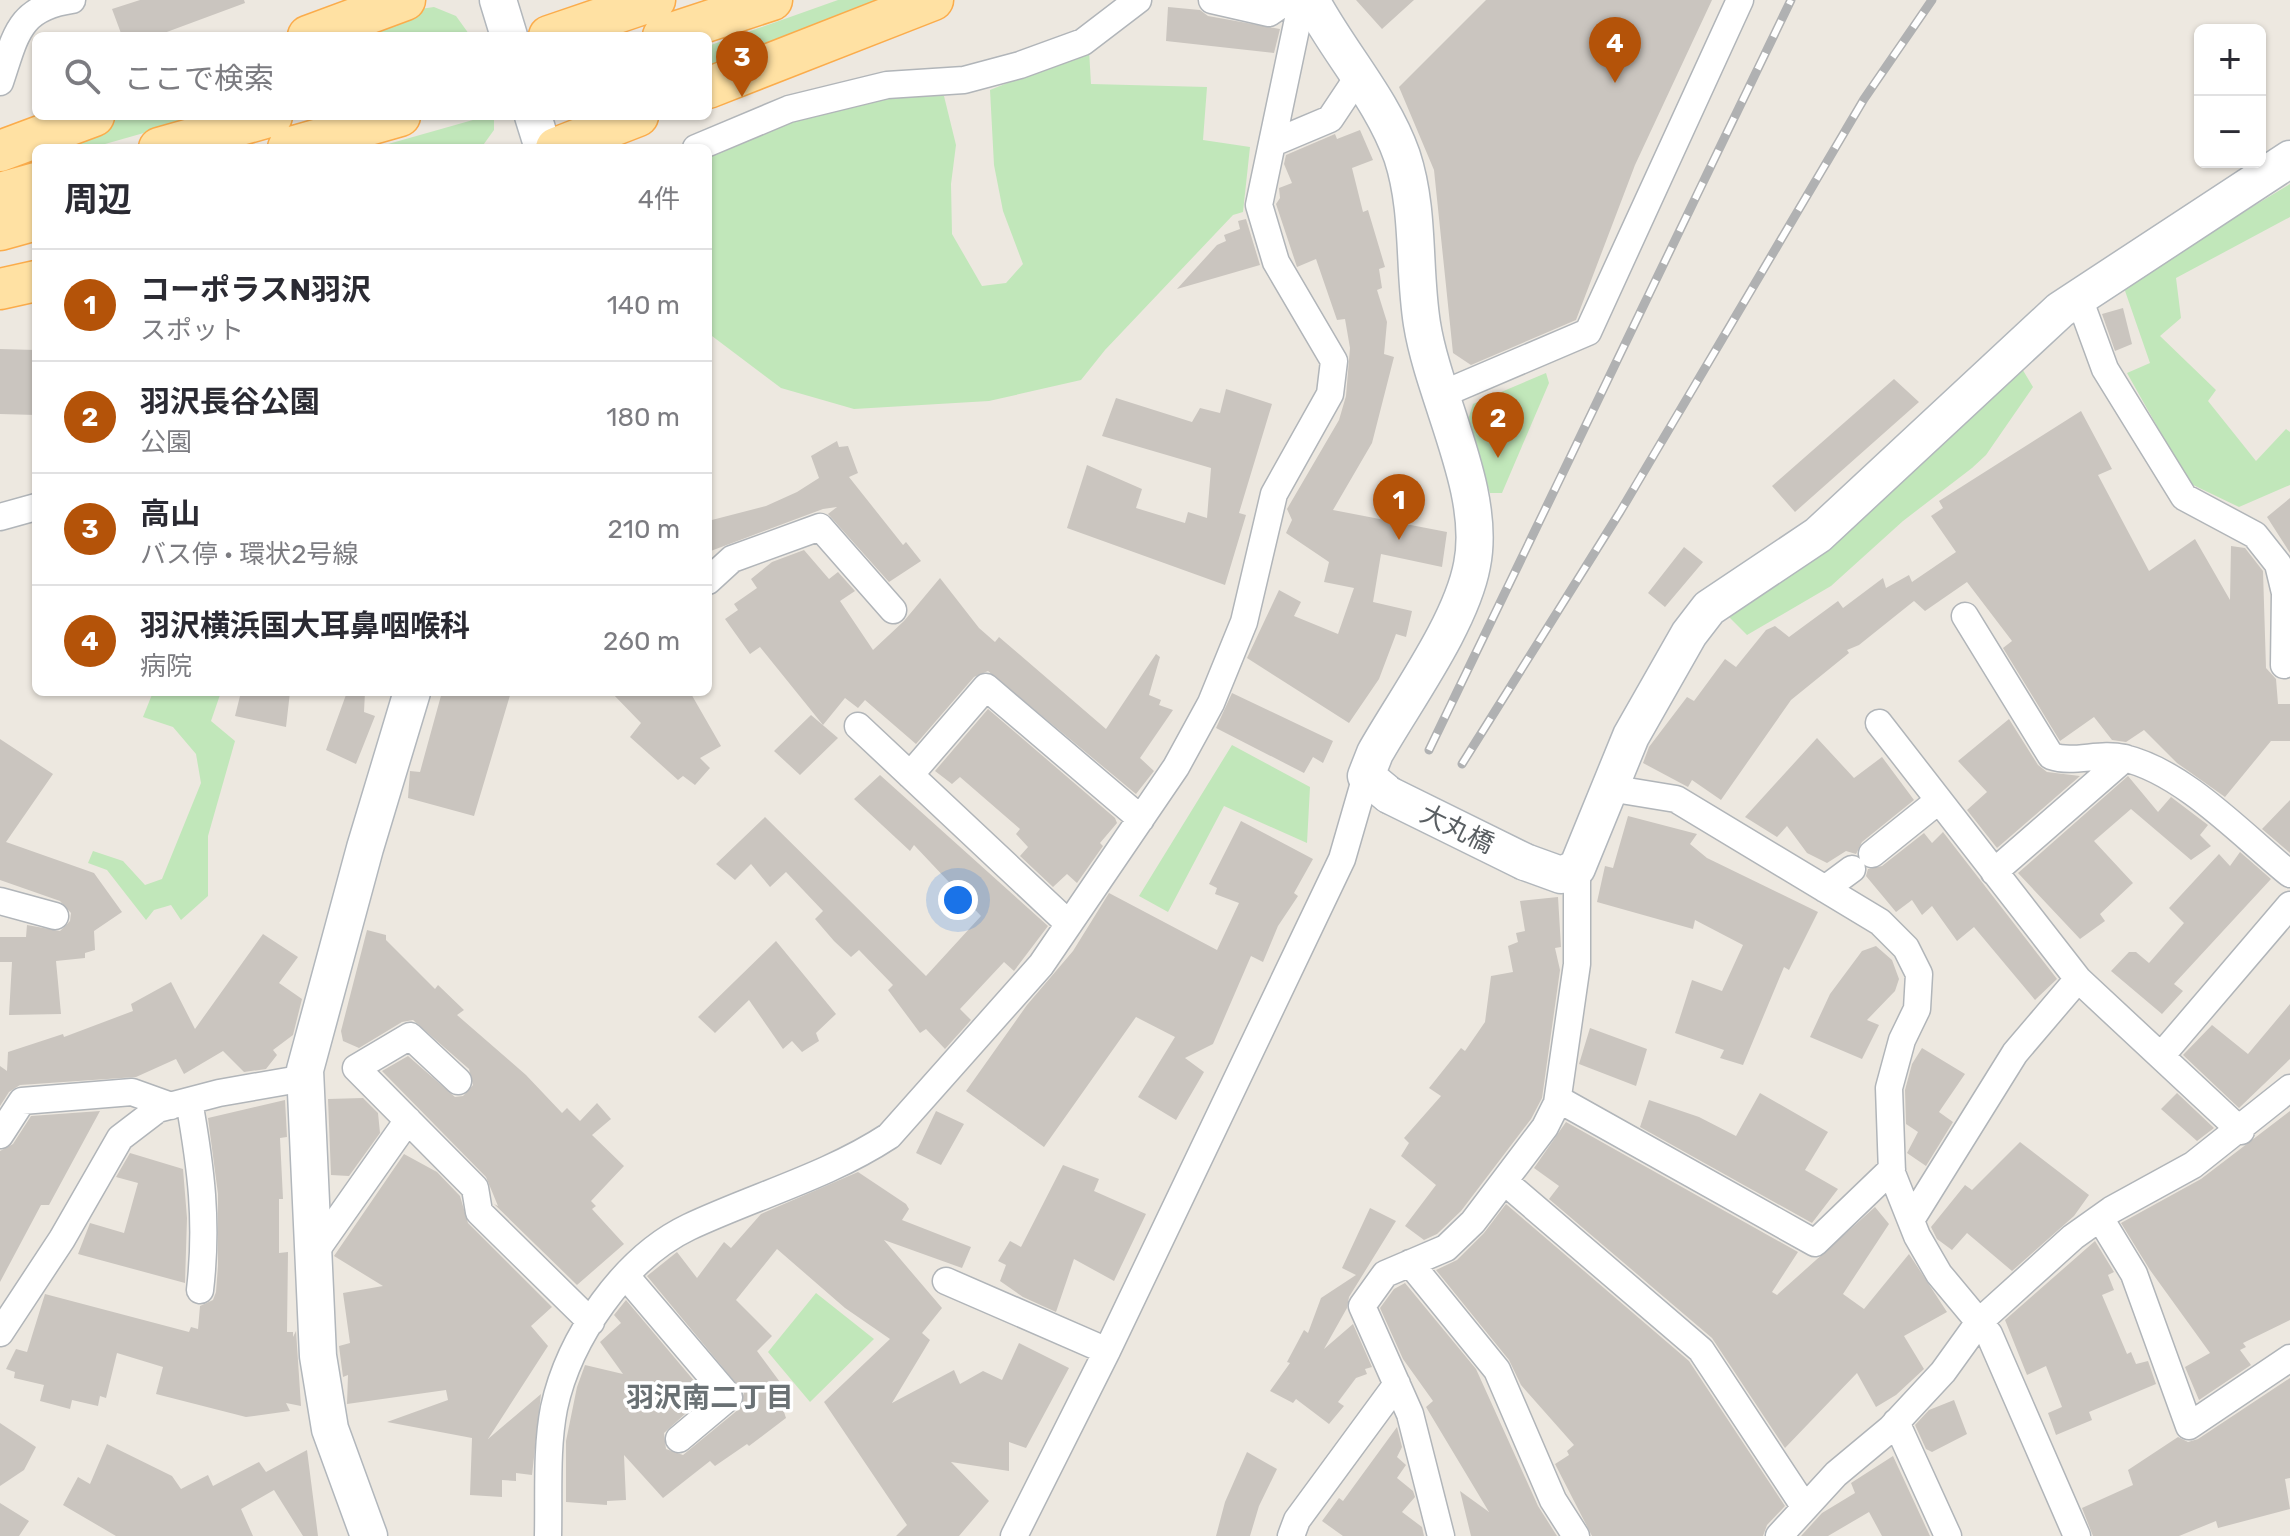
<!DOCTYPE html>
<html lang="ja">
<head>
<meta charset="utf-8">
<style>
  body { margin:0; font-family:Rubik,"Noto Sans JP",sans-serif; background:#f7f7f7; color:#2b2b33 }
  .controls { position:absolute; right:24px; top:24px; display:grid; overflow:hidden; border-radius:12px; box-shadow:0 2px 6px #0004 }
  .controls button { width:72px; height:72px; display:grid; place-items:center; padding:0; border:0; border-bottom:2px solid #e1e1e2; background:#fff; color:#2b2b33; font:40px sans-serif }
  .you { position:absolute; left:958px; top:900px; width:28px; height:28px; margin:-20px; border:6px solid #fff; border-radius:50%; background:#1a73e8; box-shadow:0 0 0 12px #1a73e833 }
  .badge { display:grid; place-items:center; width:52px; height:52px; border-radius:50%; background:#b45309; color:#fff; font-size:26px; font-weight:700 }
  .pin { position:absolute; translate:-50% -66px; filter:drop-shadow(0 2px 4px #0008) }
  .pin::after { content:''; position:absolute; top:42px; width:28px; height:24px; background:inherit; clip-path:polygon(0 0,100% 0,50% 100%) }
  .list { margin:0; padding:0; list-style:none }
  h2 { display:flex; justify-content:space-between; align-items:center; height:104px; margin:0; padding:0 32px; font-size:34px }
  h2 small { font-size:26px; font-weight:400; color:#7c7c81 }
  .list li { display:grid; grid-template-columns:52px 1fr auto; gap:24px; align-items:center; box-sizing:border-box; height:112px; padding:0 32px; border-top:2px solid #e1e1e2 }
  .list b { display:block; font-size:30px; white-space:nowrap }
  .list p { margin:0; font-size:26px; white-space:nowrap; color:#7c7c81 }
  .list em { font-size:26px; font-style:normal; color:#7c7c81 }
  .icon { flex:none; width:44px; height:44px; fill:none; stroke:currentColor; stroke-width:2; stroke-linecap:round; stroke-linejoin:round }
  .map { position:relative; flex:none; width:2290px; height:1536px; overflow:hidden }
  .search { position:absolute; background:#fff; box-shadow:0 2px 6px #0004; left:32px; top:32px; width:680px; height:88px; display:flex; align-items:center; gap:20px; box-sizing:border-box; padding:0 28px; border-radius:12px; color:#7c7c81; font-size:30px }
  .panel { position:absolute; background:#fff; box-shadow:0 2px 6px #0004; left:32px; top:144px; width:680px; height:552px; border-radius:12px }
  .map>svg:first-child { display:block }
  .green { fill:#c1e7ba }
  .building { fill:#cac5bf }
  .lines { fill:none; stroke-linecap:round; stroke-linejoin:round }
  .street-casing { stroke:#b1b5b9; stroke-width:29 }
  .secondary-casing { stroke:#b2b7bc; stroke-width:39 }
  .primary-casing { stroke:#fbac4b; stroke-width:43 }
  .street { stroke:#fff; stroke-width:26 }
  .secondary { stroke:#fff; stroke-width:36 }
  .primary { stroke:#ffe1a3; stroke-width:40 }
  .rail-casing { stroke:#b0b1b2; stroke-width:9 }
  .rail { stroke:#fff; stroke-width:6; stroke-dasharray:18; stroke-linecap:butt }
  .secondary-bridge-casing { stroke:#b2b7bc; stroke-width:39; stroke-linecap:butt }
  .secondary-bridge { stroke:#fff; stroke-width:36 }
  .labels { text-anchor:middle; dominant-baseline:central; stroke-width:7; stroke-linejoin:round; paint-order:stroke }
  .street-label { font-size:26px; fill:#595e62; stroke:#fff }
  .neighbourhood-label { font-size:28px; font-weight:bold; fill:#6a7174; stroke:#fff }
</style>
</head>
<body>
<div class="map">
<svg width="2290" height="1536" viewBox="0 0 2290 1536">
  <rect width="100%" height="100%" fill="#ede8e0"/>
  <path class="green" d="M838,0H892L708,73V46Z
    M434,7L456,16L469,34L331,36L393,13Z
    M1089,50L1091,84L1207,87L1203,140L1250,147L1243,212L1233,215L1105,350L1081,380L989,401L854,409L781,388L708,333V156C793,118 849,96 944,96L956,145L951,184L952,234L982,286L1006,283L1023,264L1003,211L994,165L990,90Z
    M118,116L200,117L91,148H36V163L0,174V160Z
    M487,116H494V130L481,148H374Z
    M2290,184V217L2176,278L2181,318L2160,336L2216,390L2208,401L2256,461L2286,429L2290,432V485L2239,507L2189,483L2127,373L2150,363L2123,285Z
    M2021,367L2033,387L1986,455L1972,468L1903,521L1831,586L1747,635L1724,612Z
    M1546,373L1549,383L1502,493H1490L1467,423L1473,404Z
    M153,692H221L211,721L235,741L208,836V896L181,920L171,905L154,910L146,920L107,870L88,863L93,851L123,861L145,885L162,879L201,783L196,754L173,727L143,717Z
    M1232,745L1310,787L1307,843L1224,806L1168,912L1139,896Z
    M816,1293L874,1339L810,1402L768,1352Z"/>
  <path class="building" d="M140,0H244L245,3L156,36H122L112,9Z
    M1356,0H1414L1382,29Z
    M1486,0H1712L1635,165L1576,320L1471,365L1453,353L1434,170L1399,87Z
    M1168,7L1200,10L1208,16L1280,29L1274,53L1166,41Z
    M1360,130L1373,160L1352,168L1363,212L1368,210L1385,267L1379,269L1382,288L1377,290L1387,322L1384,354L1394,357L1372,443L1333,510L1447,532L1442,567L1381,554L1373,602L1412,611L1406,637L1396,634L1379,679L1349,723L1247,658L1279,590L1301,602L1294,616L1338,634L1354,588L1324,582L1329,562L1286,533L1292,520L1287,509L1339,420L1346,396L1350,348L1345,319L1337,320L1316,259L1297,267L1276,204L1280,198L1279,188L1292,183L1284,164L1286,155L1335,134L1337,139Z
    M1246,219L1260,265L1177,289L1217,245L1226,241L1224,235L1240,229L1238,221Z
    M2123,308L2132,344L2115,351L2102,314Z
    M0,349L36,350V415L0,414Z
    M1894,379L1919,402L1795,512L1772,486Z
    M1226,389L1272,404L1239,513L1246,515L1225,585L1067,528L1087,465L1142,489L1136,508L1185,523L1188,512L1207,518L1211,468L1102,436L1116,398L1192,422L1200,408L1220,413Z
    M2081,411L2112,469L2098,475L2149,571L2195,539L2230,600L2231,546L2245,548L2263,571L2266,668L2276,679L2278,704H2290V741H2271L2225,797L2177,763L2144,730L2126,742L2112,740L2094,717L2060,741L2003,648L2012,641L1967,582L1925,611L1914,601L1859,645L1847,650L1849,653L1791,700L1721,800L1692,780L1688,787L1643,763L1649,747L1687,697L1694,701L1725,659L1736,667L1766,630L1775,626L1789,637L1838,601L1843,608L1883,578L1886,588L1909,575L1912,582L1956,552L1931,516L1943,508L1939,501Z
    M837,441L839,447L848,446L858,473L849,477L903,545L906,542L921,561L889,582L828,514L837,507L823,509L708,552V521L766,506L797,492L819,478L811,456Z
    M2290,498V553L2267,517Z
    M1684,547L1703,562L1665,607L1648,593Z
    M804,550L829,579L838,572L855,591L840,601L873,650L904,621L940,578L979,628L995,642L999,637L1106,729L1156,654L1160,657L1149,695L1161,700L1159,705L1173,710L1140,758L1154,771L1136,794L988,671L974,677L916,744L865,700L858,708L845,698L823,725L760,647L750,654L725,619L738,610L734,604L757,588L751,579L772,562Z
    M241,692H290L286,727L235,716Z
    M347,692H365L364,712L375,716L356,764L326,750Z
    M442,692H511L474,816L408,798L410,771L420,772Z
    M611,692H690L721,746L700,758L710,768L695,785L683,776L678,780L630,737L641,723Z
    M1232,693L1333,741L1323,763L1313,757L1304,773L1216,728Z
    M988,709L1115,818L1117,823L1100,843L1103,846L1077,883L1067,874L1053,887L1020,856L1028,847L1016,834L1020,829L960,777L952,784L935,771Z
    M811,715L838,738L800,775L774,751Z
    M2009,719L2038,765L2047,772L2080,776L1997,848L1967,810L1987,792L1958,761Z
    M1817,738L1854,778L1882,757L1914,800L1862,842L1856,854L1846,851L1827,863L1807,853L1787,826L1777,837L1745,817Z
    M0,739L53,774L6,842L94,873L122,912L94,931L95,950L85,953V958L56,961L61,1014L9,1015L12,962H0V937H26L27,925L60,931L70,921L71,913L60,901L0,880Z
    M880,775L1048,926L1014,971L1004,962L960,1009L971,1020L945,1049L926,1029L920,1033L888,990L893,985L859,950L851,957L834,941L815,919L823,911L786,872L770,887L751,864L735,880L716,864L765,817L926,976L981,916L914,845L910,851L854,799Z
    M2128,776L2158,812L2171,797L2208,825L2200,835L2211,846L2191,860L2131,809L2094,841L2133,883L2100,914L2105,921L2080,939L2018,873Z
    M2290,800V853L2262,829Z
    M1628,816L1697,834L1690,844L1707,858L1818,912L1789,970L1784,967L1743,1065L1720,1058L1724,1050L1675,1033L1692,980L1722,991L1743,945L1695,920L1693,929L1597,902L1605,866L1613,868Z
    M1241,821L1313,859L1294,893L1298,896L1278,926L1263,962L1251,956L1213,1044L1185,1058L1204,1072L1176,1120L1138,1097L1175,1037L1136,1017L1044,1147L966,1091L1027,1005L1073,951L1109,893L1217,950L1239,903L1215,894L1217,888L1209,884Z
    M1943,832L2057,979L2035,1000L1974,927L1957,941L1932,906L1922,915L1912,900L1896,912L1866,876L1868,869L1882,866L1924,833L1932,843Z
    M2240,852L2271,879L2174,984L2183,991L2162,1014L2111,971L2129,952H2136L2149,963L2184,923L2169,908L2219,854L2230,866Z
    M1558,897L1561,947L1555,948L1560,970L1542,1098L1531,1119L1461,1211L1437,1234L1424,1240L1405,1226L1436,1185L1401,1156L1409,1143L1404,1138L1441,1096L1429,1088L1461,1048L1465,1051L1485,1022L1491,976L1513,972L1508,946L1518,942L1516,933L1525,931L1520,901Z
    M367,930L386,935V940L435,989L438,985L464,1010L457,1015L526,1075L562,1113L567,1108L580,1121L597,1103L611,1119L592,1135L624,1166L591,1201L596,1206L592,1209L624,1244L577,1285L494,1204L498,1206L486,1177L382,1071L408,1056L455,1097L463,1096L473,1085L469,1069L413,1020L402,1022L359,1048L343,1041L341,1031Z
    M263,934L298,957L279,983L302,999L293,1035L273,1050L277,1055L266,1069L244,1072L223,1051L184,1074L176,1059L136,1077L20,1085L9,1092L0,1106V1066L7,1071L8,1052L63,1034L64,1037L133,1011L131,1004L171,982L195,1029Z
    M776,941L836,1014L816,1033L819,1041L802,1052L792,1041L783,1049L749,1000L715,1033L698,1017Z
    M1876,946L1892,960L1899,979L1895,991L1867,1020L1879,1025L1862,1059L1810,1037L1830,994L1862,951Z
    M2290,1004V1059L2239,1108L2183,1055L2212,1025L2248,1054Z
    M1590,1028L1647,1049L1636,1086L1579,1064Z
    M1922,1048L1965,1074L1939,1112L1953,1122L1926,1166L1907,1153L1918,1132L1906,1124L1905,1090L1912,1064Z
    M1760,1093L1828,1132L1805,1170L1838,1189L1812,1223L1640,1127L1649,1100L1699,1117L1736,1136Z
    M2177,1093L2214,1128L2197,1141L2161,1109Z
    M363,1098L378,1113L380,1133L349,1176L331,1175L328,1099Z
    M285,1100L287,1137L280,1138L283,1199H279V1253L288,1252L287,1332H293V1337L296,1331L301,1406L286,1403L290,1411L246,1417L156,1394L163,1367L117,1353L106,1398L100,1396L98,1406L72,1400L70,1409L40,1401L44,1385L14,1378L15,1372L6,1369L16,1349L27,1352L45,1294L189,1332L191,1327L198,1329L200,1306L213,1300L216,1292L218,1266V1194L208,1118Z
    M100,1111L49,1205H41L0,1282V1151L13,1144L31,1116Z
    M936,1111L964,1124L941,1165L916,1153Z
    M2290,1111V1320L2243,1343L2246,1347L2240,1350L2251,1365L2199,1400L2185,1367L2210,1353L2150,1270L2121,1223L2201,1179Z
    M1566,1122L1798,1252L1772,1292L1777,1295L1875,1207L1889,1224L1843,1294L1864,1309L1909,1254L1947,1312L1904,1336L1924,1369L1896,1395L1876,1407L1857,1373L1785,1448L1712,1338L1549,1199L1559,1186L1534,1168Z
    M2020,1142L2089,1195L2074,1216L2012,1271L1967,1233L1952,1250L1937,1239L1931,1227L1965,1185L1972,1190Z
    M130,1153L183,1169L187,1218L185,1283L78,1254L90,1223L124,1233L138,1183L116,1177Z
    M404,1154L437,1172L460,1196L468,1223L552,1307L531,1326L548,1346L488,1439L541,1394L532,1475L516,1473V1481L502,1480V1497L470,1495L472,1438L387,1422L448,1400L446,1390L347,1404L348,1375L343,1377L339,1346L350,1343L343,1293L383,1286L334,1256Z
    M1063,1165L1099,1179L1094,1191L1146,1214L1114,1281L1074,1259L1056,1312L1023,1297L1000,1281L1006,1265L998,1261L1010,1241L1021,1247Z
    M858,1172L906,1204L909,1209L902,1220L971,1247L962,1268L884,1240L942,1308L922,1333L930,1340L892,1403L954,1370L960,1384L983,1371L1002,1380L1019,1343L1069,1368L1026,1448L1009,1442V1471L951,1462L989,1501L959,1536H896L907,1525L824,1402L890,1339L845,1308L777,1249L736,1300L772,1336L757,1351L791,1397L782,1406L786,1418L749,1446L747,1444L715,1466L710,1461L663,1498L624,1455L626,1500L607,1501V1505L566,1502V1441L577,1387L585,1365L623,1374L600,1342L621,1323L614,1315L626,1300L706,1395L664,1433L666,1449L683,1455L739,1409L744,1393L647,1276L677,1252L697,1278L724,1242L731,1248L761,1214Z
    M1506,1204L1689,1361L1785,1506L1767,1525L1763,1536H1592L1555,1464L1569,1455L1567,1451L1574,1445L1521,1385L1509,1360L1436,1270L1457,1260L1484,1233Z
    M1370,1208L1396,1221L1349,1297L1347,1308L1324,1349L1353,1324L1372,1367L1365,1369L1367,1374L1356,1378L1338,1402L1344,1406L1329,1424L1296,1399L1293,1403L1270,1391L1290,1363L1287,1362L1304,1330L1308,1333L1321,1298L1356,1275L1342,1268Z
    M2095,1241L2114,1272L2108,1275L2114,1290L2102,1295L2127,1354L2131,1352L2136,1364L2148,1361L2156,1384L2089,1412L2092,1420L2056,1435L2048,1413L2062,1407L2046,1366L2027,1375L2005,1320Z
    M1405,1283L1476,1369L1538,1506L1557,1536H1471L1460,1491L1489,1512L1426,1407L1433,1401L1403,1359L1380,1308L1394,1289Z
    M2290,1378V1478L2285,1479L2290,1509L2218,1528L2216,1521L2179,1536H2093L2082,1508L2133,1485L2128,1470L2178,1437L2188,1442L2198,1439Z
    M1954,1400L1967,1434L1932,1452L1926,1449L1915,1425L1929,1410Z
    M0,1423L36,1447L24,1470L0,1486Z
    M1397,1427L1402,1447L1397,1457L1406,1465L1397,1478L1413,1491L1415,1497L1402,1512L1422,1527L1424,1536H1343L1322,1521L1339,1498L1343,1501Z
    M107,1444L172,1476L181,1489L208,1475L213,1486L259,1462L266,1472L307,1450L318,1536H303L274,1490L241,1509L253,1536H116L63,1505L78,1477L90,1484Z
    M1247,1452L1277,1469L1259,1506L1250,1536H1216L1225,1502Z
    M1893,1456L1930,1536H1882L1869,1512L1828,1536H1801L1822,1513L1855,1493L1851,1483Z
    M0,1503L29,1521L19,1536H0Z"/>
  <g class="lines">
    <defs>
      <path id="street" d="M1212,0L1269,13L1288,0
        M0,82C16,35 18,8 72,0
        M1273,143L1330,119L1358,77
        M696,148L789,109L887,85L964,80L1020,65L1083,42L1138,0
        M2079,298L2105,369L2184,497L2255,535L2278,564L2285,593L2284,665
        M1438,396L1588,332L1740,0
        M0,517L36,507
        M708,581L732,559L820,527L893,610
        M1965,616L2051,756C2074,764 2099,752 2124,758C2184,772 2243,836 2290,874
        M1879,723L2078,979L2241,1131
        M858,726L1069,924
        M910,775L986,687L1141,819
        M1609,788L1676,799L1880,922L1906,948L1919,974L1917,1009L1902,1040L1889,1088L1892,1173L1917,1236L1939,1274L1989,1334L2077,1536
        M1872,854L1938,801
        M1994,872L2125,758
        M1825,889L1852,869
        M0,901L55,916
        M2161,1056L2290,905
        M458,1081L410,1036L356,1068L475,1188L479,1212L591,1322
        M1558,1099L1815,1243L1892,1169
        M189,1101C201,1168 208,1222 200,1290
        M0,1135L22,1101L132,1092L171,1106
        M1505,1182L1701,1350L1804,1506
        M2100,1218L2134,1274L2189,1426L2290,1358
        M1911,1220L2015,1053L2078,979
        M313,1255L408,1120
        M1410,1263L1497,1370L1553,1500L1576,1536
        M626,1276L729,1397L679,1439
        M946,1281L1107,1351
        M0,1333L62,1239L120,1138L158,1109L219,1093L305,1078
        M1896,1422L1948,1536
        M548,1536C549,1494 546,1449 554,1408C569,1338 624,1258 689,1227C755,1196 828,1176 889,1136L1041,965L1176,767L1211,703L1244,622L1274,494L1330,394L1334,361L1276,262L1259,205L1302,0
        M1014,1536L1107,1351L1342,859L1366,776
        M1291,1536L1297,1520L1397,1384
        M1441,1536L1410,1414L1362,1306L1385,1274L1446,1248L1473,1222L1545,1127L1557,1103L1577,964V868
        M1779,1536L1836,1474L1890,1429L1943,1372L1979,1322L2073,1237L2111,1210L2193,1165L2290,1088"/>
      <path id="secondary" d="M498,0L509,36
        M1311,0C1339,53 1382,99 1402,156C1420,211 1413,268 1422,324C1434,399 1487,491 1472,565C1461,624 1405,700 1375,753L1366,776L1389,795
        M533,116L543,148
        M1525,862L1561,875L1577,868L1631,736L1689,634L1709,608L1818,535L2060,310L2290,159
        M369,1536L330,1429L318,1356L305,1070L365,848L412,692"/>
      <path id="primary" d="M308,36L405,0
        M549,36L655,0
        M663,36L772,0
        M708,88L933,0
        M159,148L272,116
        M288,148L400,116
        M556,148L638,116
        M0,151L94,116
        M0,193L36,183
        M0,230L36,220
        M0,289L36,281"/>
    </defs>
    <use href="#street" class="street-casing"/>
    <use href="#secondary" class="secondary-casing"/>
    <use href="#primary" class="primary-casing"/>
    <use href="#street" class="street"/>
    <use href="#secondary" class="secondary"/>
    <use href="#primary" class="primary"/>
    <defs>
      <path id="rail" d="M1429,750L1791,0
        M1462,764L1620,512L1864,99L1932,0"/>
    </defs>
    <use href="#rail" class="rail-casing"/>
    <use href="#rail" class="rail"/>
    <defs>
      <path id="secondary-bridge" d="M1389,795L1525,862"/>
    </defs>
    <use href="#secondary-bridge" class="secondary-bridge-casing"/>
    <use href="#secondary-bridge" class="secondary-bridge"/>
  </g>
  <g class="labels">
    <g class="street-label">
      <text transform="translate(1457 829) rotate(26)">大丸橋</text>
    </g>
    <g class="neighbourhood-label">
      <text x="710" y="1397">羽沢南二丁目</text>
    </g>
  </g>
</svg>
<div class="controls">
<button>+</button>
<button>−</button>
</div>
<div class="you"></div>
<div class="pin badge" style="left:1399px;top:540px">1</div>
<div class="pin badge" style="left:1498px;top:458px">2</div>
<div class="pin badge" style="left:742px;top:97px">3</div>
<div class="pin badge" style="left:1615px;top:83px">4</div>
<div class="search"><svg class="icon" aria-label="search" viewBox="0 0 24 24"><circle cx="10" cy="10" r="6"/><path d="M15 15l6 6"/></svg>ここで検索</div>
<section class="panel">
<h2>周辺<small>4件</small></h2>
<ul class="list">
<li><span class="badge">1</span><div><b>コーポラスN羽沢</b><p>スポット</p></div><em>140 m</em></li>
<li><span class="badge">2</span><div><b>羽沢長谷公園</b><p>公園</p></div><em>180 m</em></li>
<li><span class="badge">3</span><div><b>高山</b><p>バス停 · 環状2号線</p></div><em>210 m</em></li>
<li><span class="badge">4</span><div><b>羽沢横浜国大耳鼻咽喉科</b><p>病院</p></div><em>260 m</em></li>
</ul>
</section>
</div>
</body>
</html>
